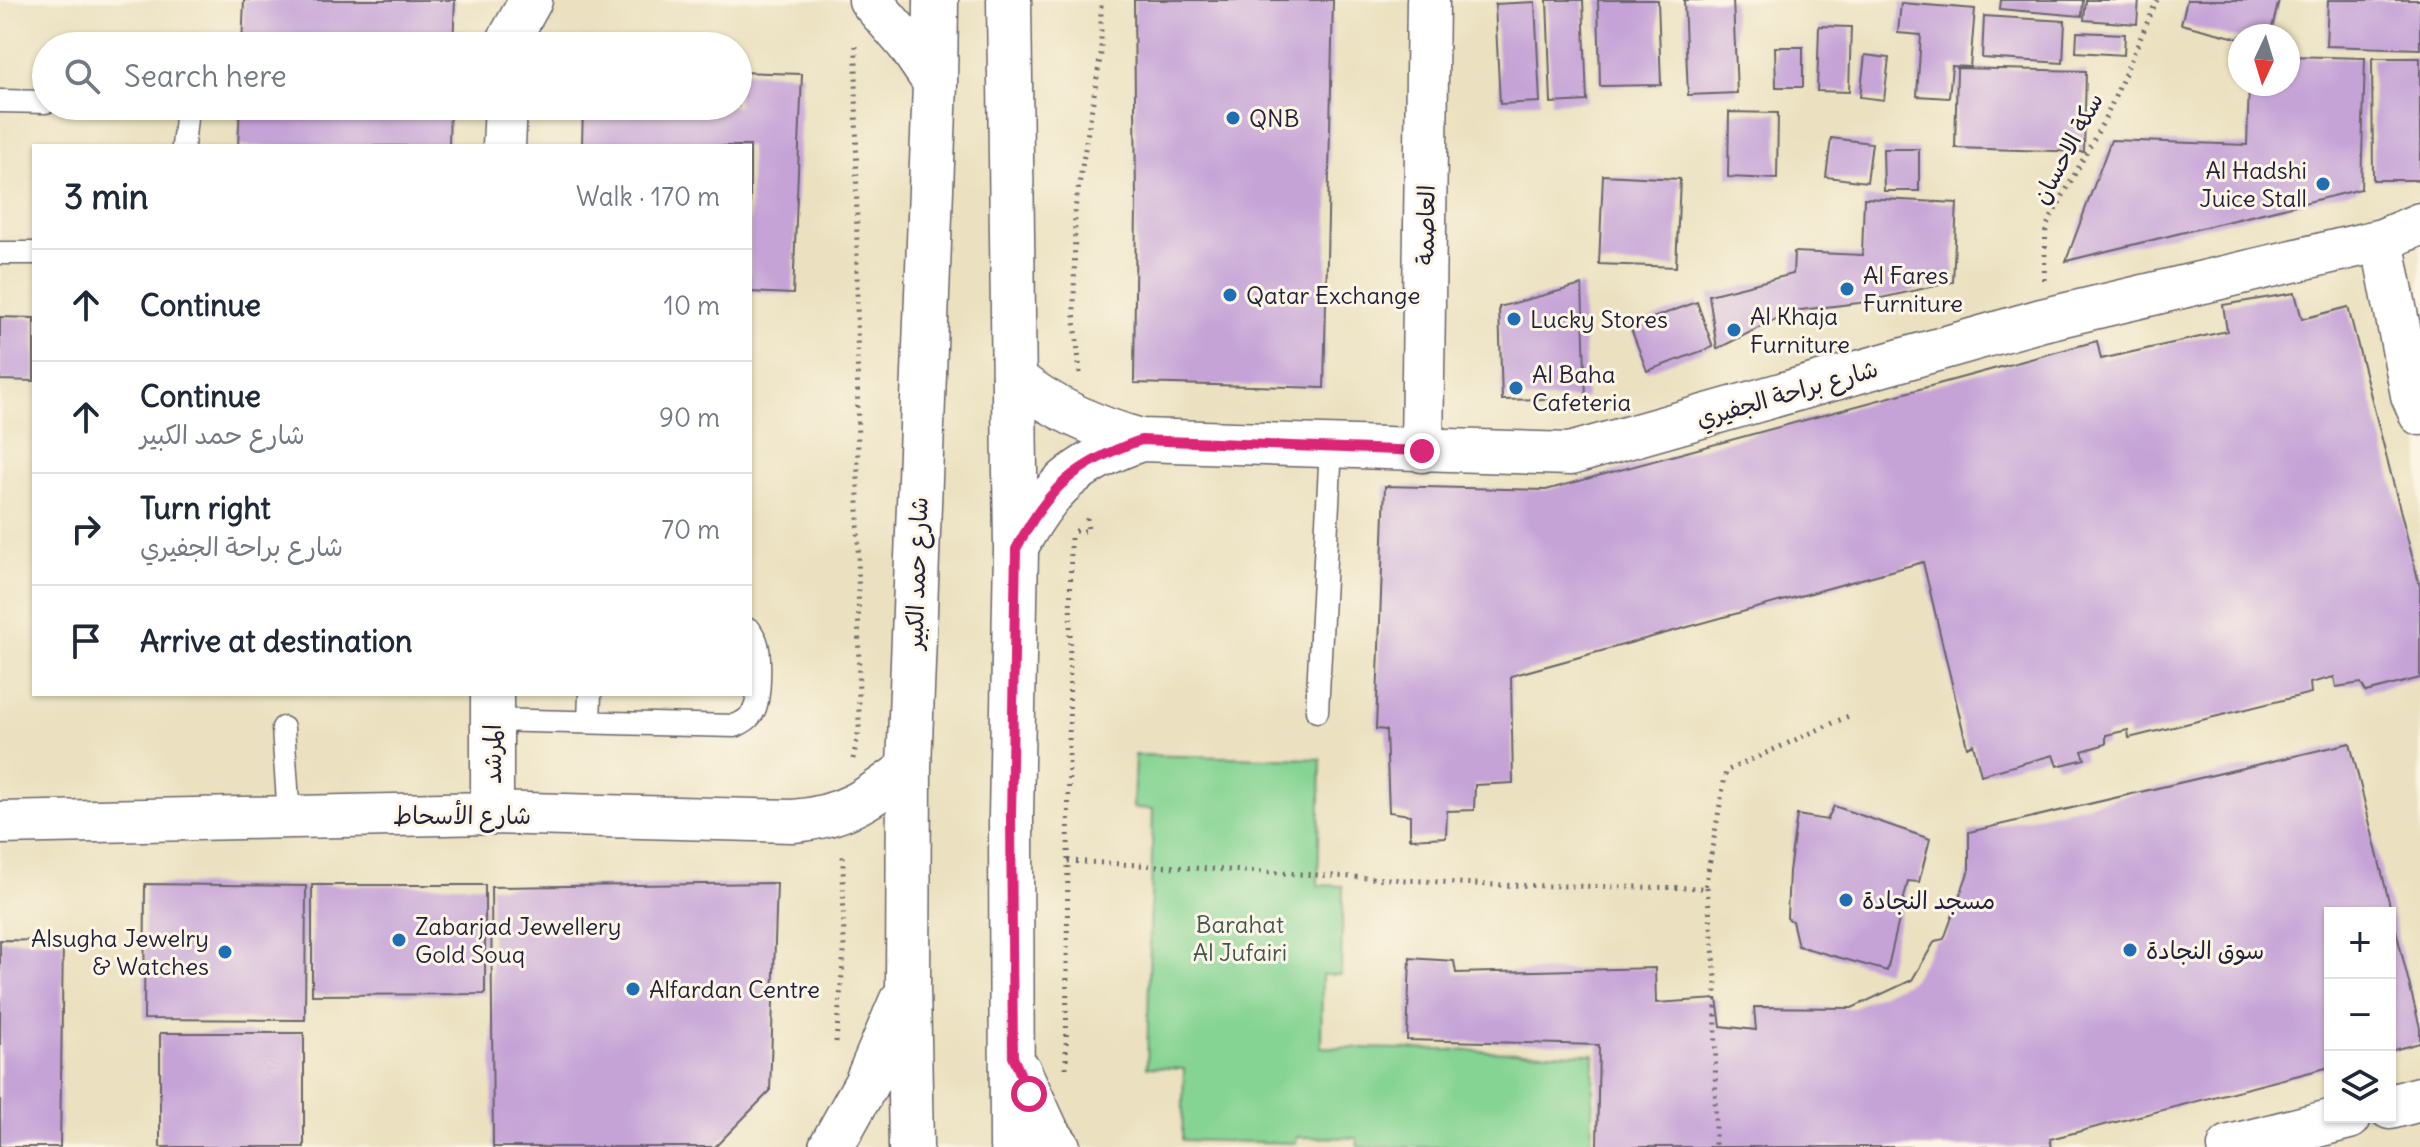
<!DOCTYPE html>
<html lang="en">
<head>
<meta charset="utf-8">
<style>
  body { margin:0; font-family:Delius,"Playpen Sans Arabic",sans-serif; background:#f2f2f3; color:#1f2937 }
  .controls { position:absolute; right:24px; bottom:24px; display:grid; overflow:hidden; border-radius:0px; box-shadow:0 2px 6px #0004 }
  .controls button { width:72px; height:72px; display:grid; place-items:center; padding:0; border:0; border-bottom:2px solid #e0e1e3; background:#fff; color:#1f2937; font:40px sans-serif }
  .compass { position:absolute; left:2228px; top:24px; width:72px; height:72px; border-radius:50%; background:#fff; box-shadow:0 2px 6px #0004; rotate:184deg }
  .stop { position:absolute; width:24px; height:24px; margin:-18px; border:6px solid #db2777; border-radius:50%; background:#fff }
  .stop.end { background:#db2777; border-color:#fff; box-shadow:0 2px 8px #0008 }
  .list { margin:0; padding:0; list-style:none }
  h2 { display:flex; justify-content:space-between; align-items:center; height:104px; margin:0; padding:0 32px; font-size:34px }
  h2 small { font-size:26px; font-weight:400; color:#747a83 }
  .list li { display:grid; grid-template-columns:52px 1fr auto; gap:24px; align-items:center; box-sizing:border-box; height:112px; padding:0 32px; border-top:2px solid #e0e1e3 }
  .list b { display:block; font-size:30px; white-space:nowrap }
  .list p { margin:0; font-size:26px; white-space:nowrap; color:#747a83 }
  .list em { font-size:26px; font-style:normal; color:#747a83 }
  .icon { flex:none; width:44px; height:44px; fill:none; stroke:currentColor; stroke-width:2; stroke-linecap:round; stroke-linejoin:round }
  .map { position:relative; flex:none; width:2420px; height:1147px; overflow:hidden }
  .search { position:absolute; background:#fff; box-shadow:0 2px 6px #0004; left:32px; top:32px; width:720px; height:88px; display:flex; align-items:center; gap:20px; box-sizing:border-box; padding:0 28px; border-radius:44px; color:#747a83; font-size:30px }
  .panel { position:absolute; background:#fff; box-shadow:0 2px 6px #0004; left:32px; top:144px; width:720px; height:552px; border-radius:0px }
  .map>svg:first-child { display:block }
  .green { fill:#86d493; stroke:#547b67; stroke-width:2 }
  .building { fill:#c5a3d7 }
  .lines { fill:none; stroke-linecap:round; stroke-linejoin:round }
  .lane-casing { stroke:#68656a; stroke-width:25 }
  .street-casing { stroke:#68656a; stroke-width:45 }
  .secondary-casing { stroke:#68656a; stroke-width:47 }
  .primary-casing { stroke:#68656a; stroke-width:47 }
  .path { stroke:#68656a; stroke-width:5; stroke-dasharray:2 6; stroke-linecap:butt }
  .lane { stroke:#fff; stroke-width:22 }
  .street { stroke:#fff; stroke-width:42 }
  .secondary { stroke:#fff; stroke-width:44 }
  .primary { stroke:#fff; stroke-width:44 }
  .route { stroke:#db2777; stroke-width:10 }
  .poi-dot { fill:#1f6fb2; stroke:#fcf5e5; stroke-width:3 }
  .labels { text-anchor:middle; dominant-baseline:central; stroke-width:6; stroke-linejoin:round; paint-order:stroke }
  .poi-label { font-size:24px; fill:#22223b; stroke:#fcf5e5; text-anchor:start }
  .street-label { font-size:24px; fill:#22223b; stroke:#fcf5e5 }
  .park-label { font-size:24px; fill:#405755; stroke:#fcf5e5 }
</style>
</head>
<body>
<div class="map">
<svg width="2420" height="1147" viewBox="0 0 2420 1147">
  <rect width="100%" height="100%" fill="#fcf5e5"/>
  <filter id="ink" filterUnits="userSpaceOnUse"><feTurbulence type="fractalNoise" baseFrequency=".0125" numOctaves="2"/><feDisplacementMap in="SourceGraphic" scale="16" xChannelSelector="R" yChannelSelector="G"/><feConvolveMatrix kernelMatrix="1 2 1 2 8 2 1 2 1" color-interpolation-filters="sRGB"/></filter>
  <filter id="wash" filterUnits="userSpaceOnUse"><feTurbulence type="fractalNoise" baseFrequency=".006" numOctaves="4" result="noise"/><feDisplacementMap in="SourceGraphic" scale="32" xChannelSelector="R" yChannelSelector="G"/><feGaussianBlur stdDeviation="1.8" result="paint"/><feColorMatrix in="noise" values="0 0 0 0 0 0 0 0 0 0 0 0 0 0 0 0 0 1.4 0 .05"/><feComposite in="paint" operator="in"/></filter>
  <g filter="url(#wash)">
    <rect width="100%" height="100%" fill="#ebe1c0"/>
    <path class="green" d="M1135,755L1321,759L1318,885L1343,886L1341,975H1322L1321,1047L1594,1054L1591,1147H1358L1357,1138L1297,1137L1296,1143L1182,1140L1184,1069L1147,1067L1153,809L1133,808Z"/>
    <g id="blocks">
      <path class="building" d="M244,0H455L453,46H242Z
        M1134,0H1333L1324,388L1134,383L1136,202Z
        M1547,0H1583L1587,101L1551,103Z
        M1598,0H1658L1661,85L1600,86Z
        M1684,0H1733L1737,93L1688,95Z
        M2001,0H2083L2082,16L2000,9Z
        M2086,0H2139L2137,24L2084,20Z
        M2187,0H2279L2270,36H2240V39L2181,24Z
        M2328,0H2420V49L2326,46Z
        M1535,2L1540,102L1500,104L1495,4Z
        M1901,3L1975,9L1970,67L1952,66L1949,98L1917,96L1921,35L1898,33Z
        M1984,16L2065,21L2063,63L1982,58Z
        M1819,26L1851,27L1849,92L1817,91Z
        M2077,32L2125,34L2124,55L2076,52Z
        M1775,47H1803V87H1776Z
        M1865,55L1889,58L1884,100L1860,97Z
        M2288,56L2365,58L2361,189L2066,261L2111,140L2247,145L2249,84H2288Z
        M2372,58H2420V180H2373Z
        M1957,68L2086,71L2084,152L1955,148Z
        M738,72L802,74L793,294L750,292V146H582L583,106H738Z
        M240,106H450L449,146H238Z
        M1729,112L1778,113L1777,179L1728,177Z
        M1831,138L1872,143L1867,182L1826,177Z
        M1883,149H1919V191H1884Z
        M1603,175L1680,179L1676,267L1599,264Z
        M1864,198L1957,203L1953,282L1859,303L1792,311L1717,349L1709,295L1793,274L1794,252L1862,255Z
        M1582,285L1586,398L1502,400L1499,307Z
        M2295,293L2302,319L2348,307L2420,587V678L2366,692L2361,683L2336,687L2334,677L2310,683L2311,693L2129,738L2128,730L2106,735V744L2082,751L2085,759L2057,766L2053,755L1981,775L1973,744L1967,747L1923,562L1511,676L1513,783L1475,785L1474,810L1447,811L1446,837L1410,839V815L1389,812L1386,730L1376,729L1385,486L1546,490L2097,341L2101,359L2227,331L2223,305Z
        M1697,302L1713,347L1647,371L1630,326Z
        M0,317L34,318V381L0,380Z
        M2350,743L2420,1028V1043L2390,1051V913H2330V1067L2050,1139L2052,1147H1597L1599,1045L1407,1040L1410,958L1454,961L1456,973L1655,968L1656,1003L1717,999L1721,1026L1756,1030L1754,1007L1852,1008L1912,980L1935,941L1944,939L1969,870V832Z
        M1834,806L1930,839L1919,882L1908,881L1887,971L1798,946L1792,921L1787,918L1789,871L1797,815L1827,820Z
        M777,883L770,1091L715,1147H493L491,887Z
        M145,884L306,886L305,1020L144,1019Z
        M312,885H485V994L312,995Z
        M0,940L63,941L60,1147H0Z
        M160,1033H304V1147H160Z"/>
    </g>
  </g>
  <g filter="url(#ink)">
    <use href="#blocks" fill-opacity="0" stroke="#68656a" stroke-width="2"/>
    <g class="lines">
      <defs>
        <path id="lane" d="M0,101L46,102
          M176,106L184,110L186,118L183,146
          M0,253H34
          M1317,711L1331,447
          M492,720L735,726C743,722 750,719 754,710C760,699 761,653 756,641C755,638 751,632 750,630
          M589,722L590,694
          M283,728L289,817"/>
        <path id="street" d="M870,0L907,43L935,84
          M507,46L508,41L531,0
          M504,146L506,106
          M2382,240L2412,395L2420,414
          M1013,377C1052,408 1093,427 1141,440L1570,454L2042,320L2382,240L2420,224
          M1422,451L1428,0
          M1016,549C1048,488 1075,463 1141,440
          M492,694V813
          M0,823L492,813L793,821C845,817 869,798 909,768"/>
        <path id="secondary" d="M2390,1107L2420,1099
          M2230,1147L2349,1117"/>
        <path id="primary" d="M1009,0L1016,549L1011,817L1012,1147
          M1019,1071L1047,1132L1058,1147
          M831,1147L866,1084L901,1002
          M911,1147L908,985L909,768L935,84L936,0"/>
      </defs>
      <use href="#lane" class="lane-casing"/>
      <use href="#street" class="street-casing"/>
      <use href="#secondary" class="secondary-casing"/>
      <use href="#primary" class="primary-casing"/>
      <path class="path" d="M2044,280L2046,227L2107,115L2157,0
        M1080,373L1074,310L1075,209L1101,53V0
        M1075,531H1088L1087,518
        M853,759L859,730L856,46
        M1068,861L1494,885L1705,888L1726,771L1853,714
        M1707,887L1716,978L1715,1147
        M836,1042L844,952L843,852
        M1066,1068L1071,538"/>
      <use href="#lane" class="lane"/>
      <use href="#street" class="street"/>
      <use href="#secondary" class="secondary"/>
      <use href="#primary" class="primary"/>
    </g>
  </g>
  <g class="lines" filter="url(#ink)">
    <path class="route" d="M1029,1094L1013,1057L1011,817L1016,549C1048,488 1075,463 1141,440L1422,451"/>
  </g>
  <g class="poi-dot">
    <circle cx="1233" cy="118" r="8"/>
    <circle cx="2323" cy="184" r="8"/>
    <circle cx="1847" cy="289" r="8"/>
    <circle cx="1230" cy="295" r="8"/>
    <circle cx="1514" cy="319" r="8"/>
    <circle cx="1734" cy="330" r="8"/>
    <circle cx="1516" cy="388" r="8"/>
    <circle cx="1846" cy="900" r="8"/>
    <circle cx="399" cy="940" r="8"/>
    <circle cx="2130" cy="950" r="8"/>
    <circle cx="225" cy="952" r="8"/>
    <circle cx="633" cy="989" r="8"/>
  </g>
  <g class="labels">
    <g class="poi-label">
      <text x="1249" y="118">QNB</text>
      <text x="2307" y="170" text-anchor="end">Al Hadshi<tspan x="2307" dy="28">Juice Stall</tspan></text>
      <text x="1863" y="275">Al Fares<tspan x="1863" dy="28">Furniture</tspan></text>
      <text x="1246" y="295">Qatar Exchange</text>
      <text x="1750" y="316">Al Khaja<tspan x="1750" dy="28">Furniture</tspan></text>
      <text x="1530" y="319">Lucky Stores</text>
      <text x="1532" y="374">Al Baha<tspan x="1532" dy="28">Cafeteria</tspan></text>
      <text x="1862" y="900">مسجد النجادة</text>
      <text x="415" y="926">Zabarjad Jewellery<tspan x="415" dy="28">Gold Souq</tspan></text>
      <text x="209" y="938" text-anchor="end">Alsugha Jewelry<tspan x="209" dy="28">&amp; Watches</tspan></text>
      <text x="2146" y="950">سوق النجادة</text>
      <text x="649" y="989">Alfardan Centre</text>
    </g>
    <g class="street-label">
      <text transform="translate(2067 148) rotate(-62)">سكة الاحسان</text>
      <text transform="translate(1425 225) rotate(-89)">العاصمة</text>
      <text transform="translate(1787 393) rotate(-16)">شارع براحة الجفيري</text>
      <text transform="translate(916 573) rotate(-88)">شارع حمد الكبير</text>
      <text transform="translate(492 754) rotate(-90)">المرشد</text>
      <text x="462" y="815">شارع الأسحاط</text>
    </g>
    <g class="park-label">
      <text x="1240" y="924">Barahat<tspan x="1240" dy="28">Al Jufairi</tspan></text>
    </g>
  </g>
</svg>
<div class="controls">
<button>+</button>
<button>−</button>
<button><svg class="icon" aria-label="layers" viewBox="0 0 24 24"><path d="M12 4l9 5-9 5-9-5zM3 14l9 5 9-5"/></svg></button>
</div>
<svg class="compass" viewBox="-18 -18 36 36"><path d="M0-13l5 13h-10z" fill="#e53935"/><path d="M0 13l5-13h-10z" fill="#747a83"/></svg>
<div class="stop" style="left:1029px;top:1094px"></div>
<div class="stop end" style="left:1422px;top:451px"></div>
<div class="search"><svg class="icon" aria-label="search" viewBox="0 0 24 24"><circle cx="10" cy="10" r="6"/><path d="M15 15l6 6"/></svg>Search here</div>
<section class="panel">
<h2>3 min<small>Walk · 170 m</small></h2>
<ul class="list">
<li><svg class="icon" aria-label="ahead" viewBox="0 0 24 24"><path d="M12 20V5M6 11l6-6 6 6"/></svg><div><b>Continue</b></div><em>10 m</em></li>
<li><svg class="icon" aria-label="ahead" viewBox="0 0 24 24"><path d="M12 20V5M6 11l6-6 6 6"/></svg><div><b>Continue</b><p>شارع حمد الكبير</p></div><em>90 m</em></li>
<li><svg class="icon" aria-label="right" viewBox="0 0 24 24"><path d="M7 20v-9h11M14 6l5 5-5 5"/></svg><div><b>Turn right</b><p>شارع براحة الجفيري</p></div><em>70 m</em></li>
<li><svg class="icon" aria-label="arrive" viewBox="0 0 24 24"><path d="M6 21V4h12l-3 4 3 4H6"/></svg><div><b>Arrive at destination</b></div></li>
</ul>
</section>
</div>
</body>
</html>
